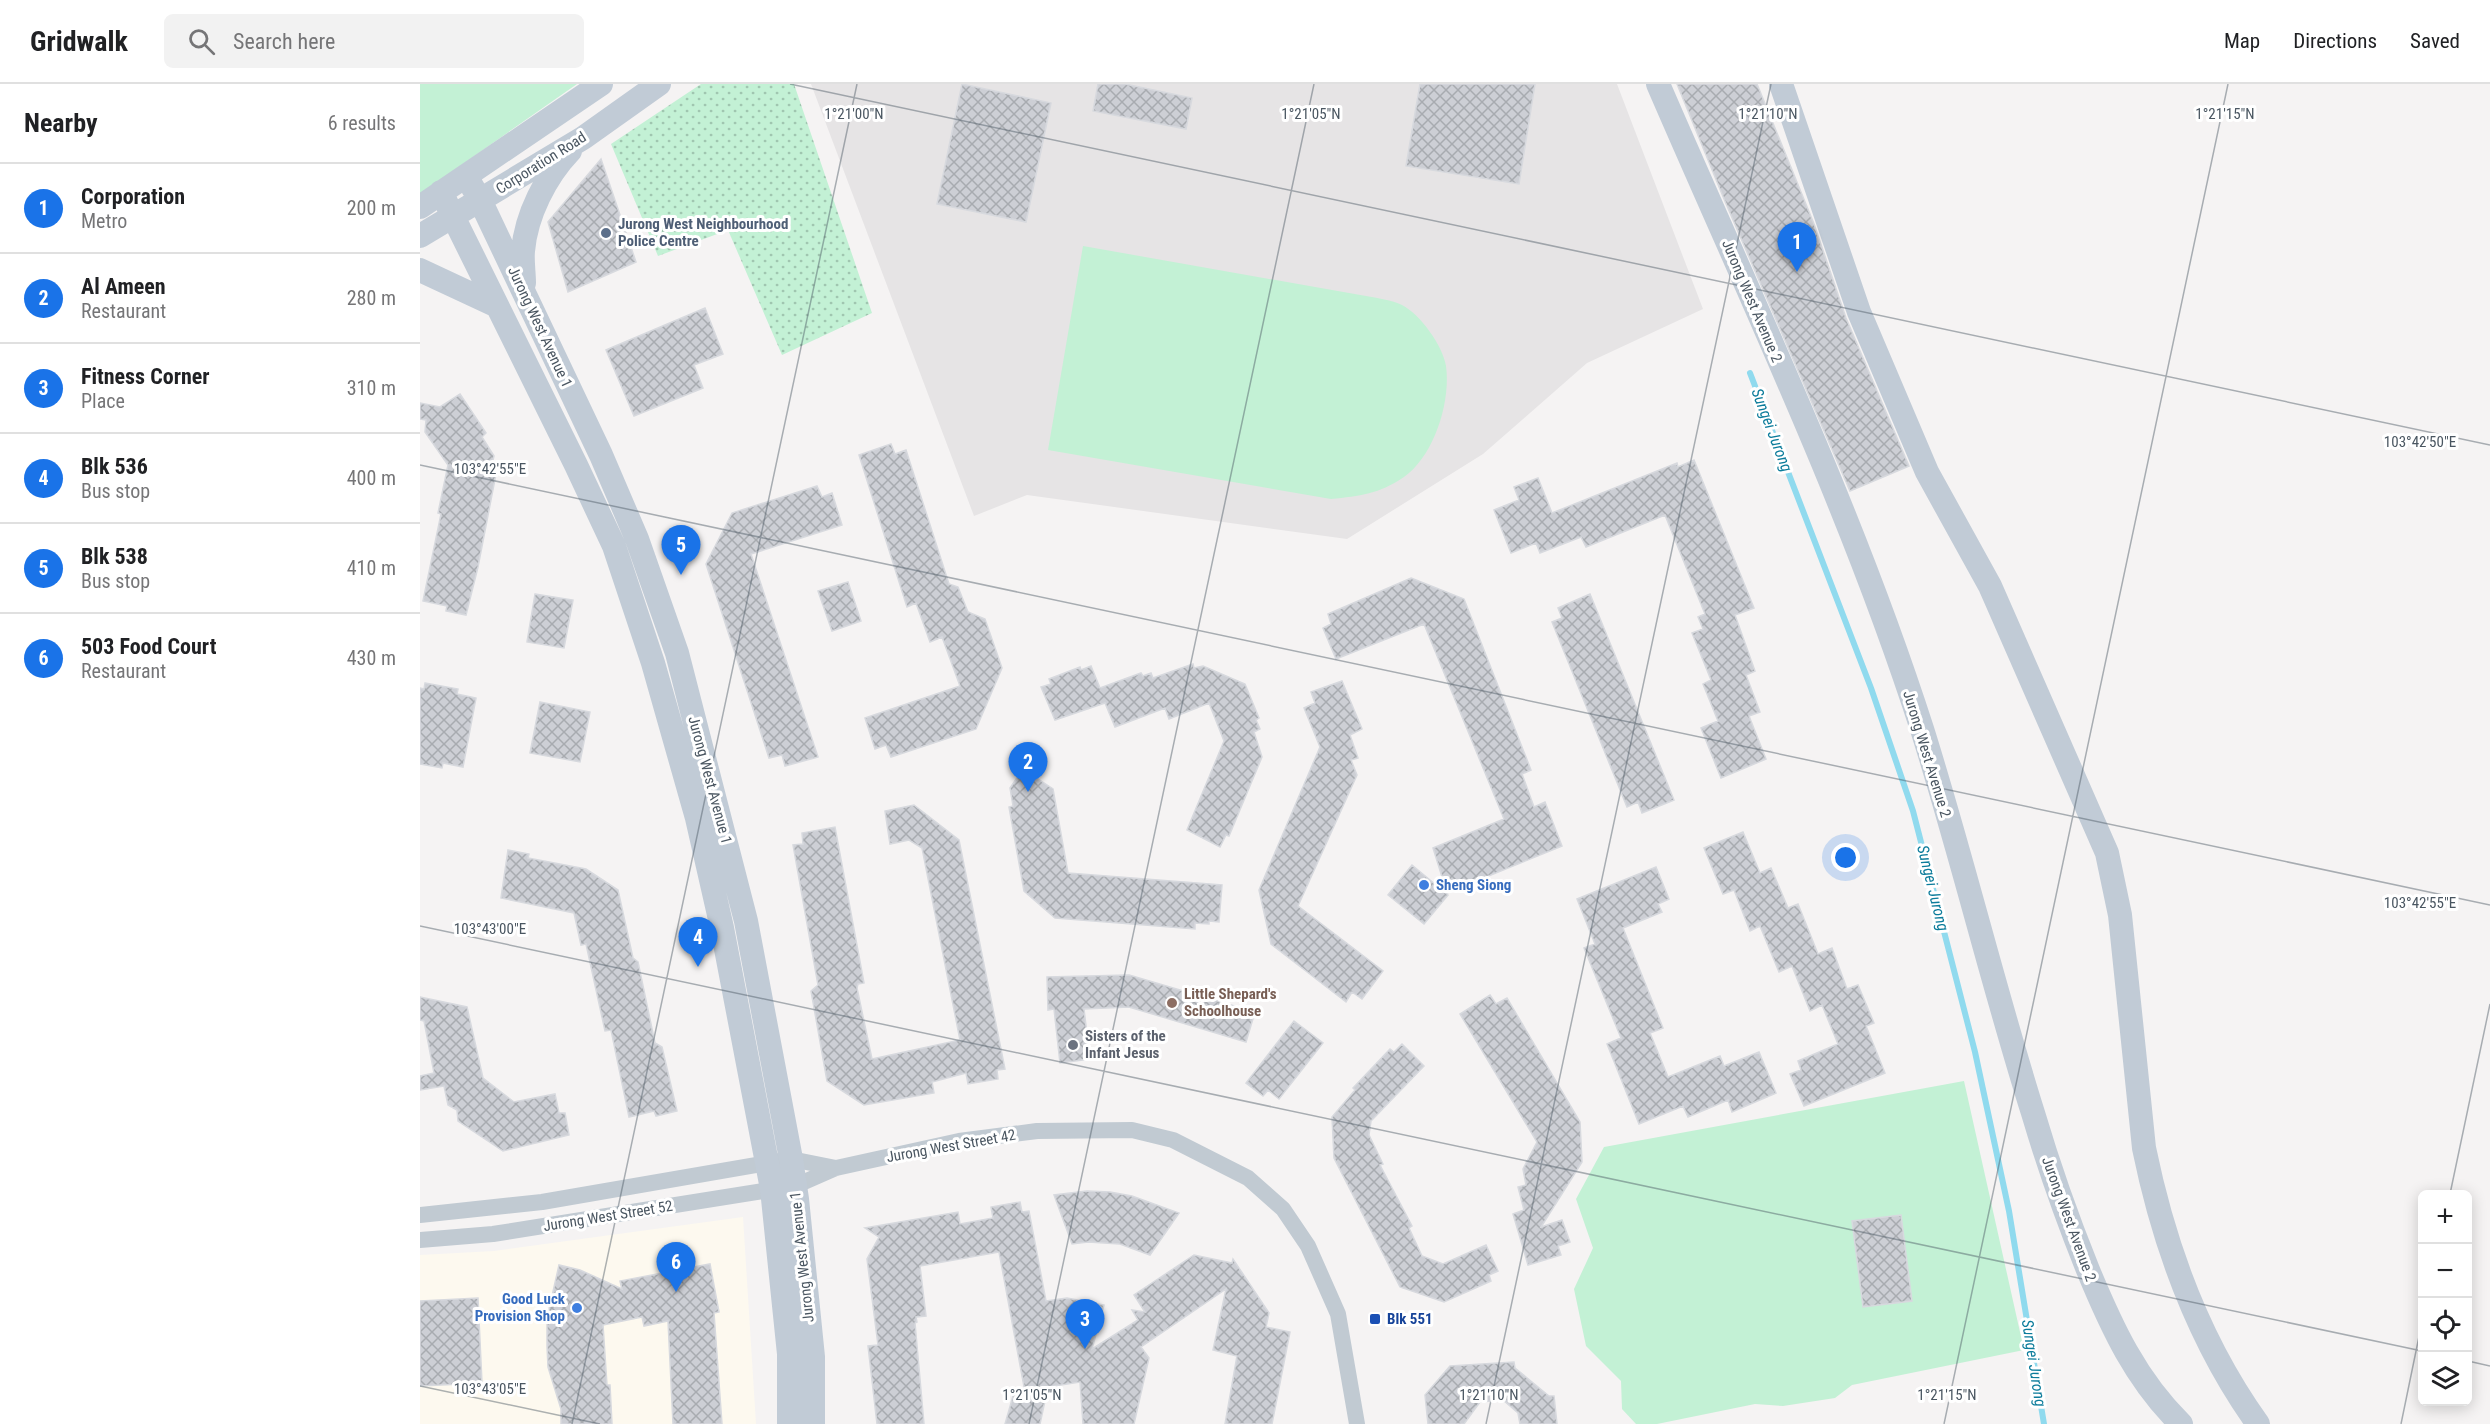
<!DOCTYPE html>
<html lang="en">
<head>
<meta charset="utf-8">
<style>
  body { margin:0; font-family:"Roboto Condensed",sans-serif; background:#f2f2f2; color:#202124 }
  .controls { position:absolute; right:18px; bottom:18px; display:grid; overflow:hidden; border-radius:9px; box-shadow:0 3px 15px #0003 }
  .controls button { width:54px; height:54px; display:grid; place-items:center; padding:0; border:0; border-bottom:2px solid #e0e0e0; background:#fff; color:#202124; font:30px sans-serif }
  .you { position:absolute; left:1426px; top:774px; width:21px; height:21px; margin:-15px; border:4px solid #fff; border-radius:50%; background:#1a73e8; box-shadow:0 0 0 9px #1a73e833 }
  .badge { display:grid; place-items:center; width:39px; height:39px; border-radius:50%; background:#1a73e8; color:#fff; font-size:20px; font-weight:700 }
  .pin { position:absolute; translate:-50% -50px; filter:drop-shadow(0 2px 3px #0008) }
  .pin::after { content:''; position:absolute; top:32px; width:21px; height:18px; background:inherit; clip-path:polygon(0 0,100% 0,50% 100%) }
  .list { margin:0; padding:0; list-style:none }
  h2 { display:flex; justify-content:space-between; align-items:center; height:78px; margin:0; padding:0 24px; font-size:26px }
  h2 small { font-size:20px; font-weight:400; color:#757577 }
  .list li { display:grid; grid-template-columns:39px 1fr auto; gap:18px; align-items:center; box-sizing:border-box; height:90px; padding:0 24px; border-top:2px solid #e0e0e0 }
  .list b { display:block; font-size:22px; white-space:nowrap }
  .list p { margin:0; font-size:20px; white-space:nowrap; color:#757577 }
  .list em { font-size:20px; font-style:normal; color:#757577 }
  .icon { flex:none; width:33px; height:33px; fill:none; stroke:currentColor; stroke-width:2; stroke-linecap:round; stroke-linejoin:round }
  .map { position:relative; flex:none; width:2070px; height:1340px; overflow:hidden }
  header { display:flex; align-items:center; gap:36px; box-sizing:border-box; height:84px; padding:0 30px; background:#fff; border-bottom:2px solid #e0e0e0 }
  header strong { font-size:28px }
  nav { display:flex; gap:33px; margin-inline-start:auto; font-size:21px }
  .search { width:420px; height:54px; background:#f2f2f2; display:flex; align-items:center; gap:15px; box-sizing:border-box; padding:0 21px; border-radius:9px; color:#757577; font-size:22px }
  main { display:flex }
  aside { flex:1; background:#fff }
  .map>svg:first-child { display:block }
  .commercial { fill:#fdf9ef }
  .education { fill:#e6e4e5 }
  .grass { fill:url(#grass-dots) }
  .green { fill:#c3f1d5 }
  .lines { fill:none; stroke-linecap:round; stroke-linejoin:round }
  .stream { stroke:#90daee; stroke-width:6 }
  .building { fill:url(#building-cross-hatch); stroke:#d7d9de; stroke-width:1.5 }
  .street { stroke:#c1cad2; stroke-width:16 }
  .secondary { stroke:#c1cbd6; stroke-width:24 }
  .ticks { fill:none; stroke:#4a5661; stroke-width:1.5; stroke-opacity:0.45 }
  .service-dot { fill:#5c6f8a; stroke:#fff; stroke-width:2 }
  .shop-dot { fill:#3f7fe0; stroke:#fff; stroke-width:2 }
  .education-dot { fill:#8d6e63; stroke:#fff; stroke-width:2 }
  .worship-dot { fill:#6b7280; stroke:#fff; stroke-width:2 }
  .transit-dot { fill:#1a4fb4; stroke:#fff; stroke-width:2 }
  .labels { text-anchor:middle; dominant-baseline:central; stroke-width:6; stroke-linejoin:round; paint-order:stroke }
  .street-label { font-size:15px; fill:#4a5661; stroke:#fff }
  .service-label { font-size:15px; font-weight:bold; fill:#4e5e75; stroke:#fff; text-anchor:start }
  .shop-label { font-size:15px; font-weight:bold; fill:#366cbe; stroke:#fff; text-anchor:start }
  .education-label { font-size:15px; font-weight:bold; fill:#785e54; stroke:#fff; text-anchor:start }
  .worship-label { font-size:15px; font-weight:bold; fill:#5b616d; stroke:#fff; text-anchor:start }
  .transit-label { font-size:15px; font-weight:bold; fill:#164399; stroke:#fff; text-anchor:start }
  .water-label { font-size:16px; font-style:italic; fill:#0c7c9b; stroke:#fff }
  .ticks-label { font-size:15px; text-anchor:middle; fill:#4a5661; stroke:#fff; stroke-width:6; stroke-linejoin:round; paint-order:stroke }
</style>
</head>
<body>
<header>
<strong>Gridwalk</strong>
<div class="search"><svg class="icon" aria-label="search" viewBox="0 0 24 24"><circle cx="10" cy="10" r="6"/><path d="M15 15l6 6"/></svg>Search here</div>
<nav><a>Map</a><a>Directions</a><a>Saved</a></nav>
</header>
<main>
<aside>
<h2>Nearby<small>6 results</small></h2>
<ul class="list">
<li><span class="badge">1</span><div><b>Corporation</b><p>Metro</p></div><em>200 m</em></li>
<li><span class="badge">2</span><div><b>Al Ameen</b><p>Restaurant</p></div><em>280 m</em></li>
<li><span class="badge">3</span><div><b>Fitness Corner</b><p>Place</p></div><em>310 m</em></li>
<li><span class="badge">4</span><div><b>Blk 536</b><p>Bus stop</p></div><em>400 m</em></li>
<li><span class="badge">5</span><div><b>Blk 538</b><p>Bus stop</p></div><em>410 m</em></li>
<li><span class="badge">6</span><div><b>503 Food Court</b><p>Restaurant</p></div><em>430 m</em></li>
</ul>
</aside>
<div class="map">
<svg width="2070" height="1340" viewBox="0 0 2070 1340">
  <defs>
    <pattern id="grass-dots" width="8" height="8" patternUnits="userSpaceOnUse" patternTransform="scale(1.5)"><rect width="8" height="8" fill="#c3f1d5"/><path d="M2 2h.1M6 6h.1" fill="none" stroke="#a0c6b0" stroke-width="1.8" stroke-linecap="round"/></pattern>
    <pattern id="building-cross-hatch" width="8" height="8" patternUnits="userSpaceOnUse" patternTransform="scale(1.5)"><rect width="8" height="8" fill="#cdcfd5"/><path d="M0 0l8 8M0 8l8-8" fill="none" stroke="#a8abb0"/></pattern>
  </defs>
  <rect width="100%" height="100%" fill="#f5f3f3"/>
  <path class="commercial" d="M323,1133L336,1340H0V1171L74,1167Z"/>
  <path class="education" d="M391,0H1197L1283,225L1167,279L1063,370L927,455L607,411L554,432Z"/>
  <path class="grass" d="M281,0H374L452,229L362,271L308,146L238,172L191,60Z"/>
  <path class="green" d="M0,0H157L0,110Z
    M663,162L946,212C957,214 972,216 982,221C1000,230 1023,262 1026,282C1031,318 1014,372 984,393C959,410 940,412 911,415L628,366Z
    M1544,997L1604,1266L1432,1301L1415,1314L1363,1322L1335,1320L1237,1340H1216L1202,1325L1201,1297L1166,1262L1154,1205L1173,1164L1156,1115L1184,1063Z"/>
  <g class="lines">
    <path class="stream" d="M1330,289L1451,604L1493,727L1555,968L1589,1127L1624,1340"/>
  </g>
  <path class="building" d="M542,0L631,19L606,138L517,120Z
    M678,0H705L772,14L766,45L673,27Z
    M1000,0H1115L1099,100L986,82Z
    M1257,0H1337L1394,140L1426,234L1489,382L1430,407L1304,115Z
    M181,75L216,178L148,208L128,138Z
    M285,224L303,270L274,281L283,304L214,332L186,266Z
    M40,310L66,349L62,353L74,372L70,389L76,390L58,483L46,531L26,527L27,522L3,517L21,430L18,429L28,381L5,348L6,336L0,335V319L20,323Z
    M471,360L475,370L486,366L529,500L538,503L548,528L565,535L582,584L556,645L471,673L466,661L455,665L445,634L540,602L522,553L510,558L496,519L487,523L439,371Z
    M1274,376L1334,524L1315,531L1335,587L1326,591L1340,628L1329,632L1346,675L1301,694L1281,644L1298,637L1283,600L1291,596L1272,549L1283,545L1278,533L1285,530L1245,431L1166,463L1161,453L1120,469L1116,459L1091,469L1074,426L1099,416L1094,403L1118,394L1132,429L1257,379L1258,383Z
    M397,402L402,413L412,409L422,441L331,470L398,673L365,682L362,671L349,674L286,480L312,429Z
    M991,494L1044,515L1111,686L1102,690L1114,723L1125,718L1142,762L1027,809L1013,764L1084,735L1004,540L916,575L903,544L911,540L908,530Z
    M428,498L441,537L412,547L398,507Z
    M115,510L153,516L144,564L107,558Z
    M1170,510L1254,716L1222,729L1218,718L1207,723L1132,538L1142,534L1138,524Z
    M773,580L774,584L783,582L825,600L839,634L836,636L840,645L834,648L842,673L809,752L806,751L800,763L767,746L804,657L789,619L749,635L745,624L695,643L685,619L635,636L621,603L631,600L629,595L660,583L661,586L671,582L680,604L721,589L723,592L731,589L733,594Z
    M922,597L942,645L930,651L938,674L931,676L937,691L878,822L963,887L942,915L932,908L926,918L851,860L839,806L900,663L884,624L895,619L891,608Z
    M5,599L38,605L37,610L56,614L43,683L23,679L22,684L0,680V604L4,605Z
    M120,618L170,628L160,678L110,669Z
    M603,685L633,705L648,789L802,801L799,838L789,837V840L775,839V845L635,834L604,807L589,723L593,722L590,704Z
    M494,721L539,756L585,985L577,986L578,995L548,1000L546,989L512,998L514,1009L444,1021L407,997L391,907L398,901L373,761L383,760L382,749L415,743L444,899L438,900L437,904L452,975L540,956L502,764L489,756L470,760L465,727Z
    M1323,748L1340,789L1351,784L1368,824L1378,820L1398,870L1412,864L1427,905L1438,901L1454,939L1446,942L1465,989L1384,1022L1370,990L1381,986L1378,977L1418,960L1402,921L1390,927L1372,882L1359,888L1340,842L1330,847L1314,806L1303,810L1284,764Z
    M88,766L109,770L108,774L166,785L198,806L213,874L218,878L235,959L242,963L257,1027L236,1032L234,1027L209,1033L191,946L185,947L166,860L161,861L154,829L81,814Z
    M992,781L1028,811L1004,840L968,811Z
    M1236,783L1249,815L1238,820L1242,828L1203,844L1243,944L1230,949L1248,993L1300,972L1304,982L1339,968L1356,1009L1312,1028L1308,1016L1268,1033L1263,1022L1219,1040L1187,960L1201,954L1164,864L1175,860L1157,815Z
    M709,891L835,928L826,958L709,923L664,925L670,975L640,979L634,925L628,926L627,893Z
    M1070,911L1076,920L1087,914L1160,1038L1162,1078L1121,1143L1142,1136L1150,1158L1138,1162L1141,1171L1108,1181L1093,1130L1104,1126L1098,1103L1106,1101L1103,1085L1117,1058L1040,930Z
    M0,913L47,923L63,994L94,1018L135,1010L139,1029H145L149,1051L83,1067L38,1037L37,1026L28,1021L24,1002L0,1006V992L14,989L4,937L0,936Z
    M874,937L903,959L859,1015L848,1006L843,1012L826,999Z
    M982,960L1004,982L951,1037L949,1051L963,1080L960,1081L992,1142L989,1144L1002,1172L1023,1180L1066,1161L1078,1187L1069,1191L1071,1197L1024,1218L980,1203L914,1074L912,1033L935,1006L933,1004L970,965L974,968Z
    M667,1107L690,1108L712,1112L759,1129L730,1171L700,1160L668,1158L652,1160L634,1111Z
    M600,1118L602,1128L609,1127L626,1217L647,1214L684,1221L672,1265L718,1236L712,1226L725,1228L714,1211L774,1171L812,1179L813,1175L849,1229L846,1243L870,1248L852,1340H805L817,1272L793,1266L806,1205L721,1263L729,1274L714,1340H663L660,1298L628,1303L620,1340H585L595,1305L605,1308L579,1168L500,1182L506,1232L496,1233L497,1238L495,1239L504,1340H457L448,1262L458,1261L447,1175L459,1153L445,1144L538,1128L540,1140L573,1134L571,1123Z
    M1481,1131L1492,1217L1443,1223L1432,1137Z
    M290,1180L299,1228L294,1229L302,1340H253L248,1237L224,1242L222,1233L183,1241L187,1301H190L192,1340H141V1325L128,1283L127,1262V1234L139,1181L160,1186L202,1205L200,1197Z
    M58,1214L62,1299L0,1302V1217Z
    M1094,1278L1095,1284L1129,1312H1134L1137,1340H1100L1098,1329L1083,1316L1060,1318L1044,1340H1008L1005,1311L1030,1282Z"/>
  <g class="lines">
    <path class="street" d="M0,1131L122,1118L371,1075L416,1084
      M0,1156L73,1150L375,1102L416,1084L539,1057L617,1047L712,1046L753,1056L828,1094L863,1125L888,1162L918,1230L937,1340"/>
    <path class="secondary" d="M1238,0C1330,213 1431,424 1502,645C1542,772 1573,902 1613,1029C1629,1083 1647,1134 1668,1186C1692,1244 1716,1296 1761,1340
      M1361,0L1439,228L1507,388L1570,502L1687,769L1700,831L1724,1064C1744,1162 1779,1258 1838,1340
      M46,92L60,116L181,371L217,455L257,569L326,837L371,1075L377,1115L393,1273V1340
      M21,108L156,381L194,462L233,579L277,734L302,844L352,1105L369,1270V1340
      M0,123L181,0
      M0,152L163,54L239,0
      M0,186L77,222
      M104,199C104,189 102,177 103,167C106,131 126,92 150,67"/>
  </g>
  <path class="ticks" d="M370,0L2070,361M0,381L2070,821M0,842L2002,1267M2030,1110L2070,920M2048,1277L2070,1282M0,1302L180,1340M152,1340L437,0M609,1340L894,0M1066,1340L1351,0M1524,1340L1808,0M1981,1340L2002,1238"/>
  <circle class="service-dot" cx="186" cy="149" r="6"/>
  <g class="shop-dot">
    <circle cx="1004" cy="801" r="6"/>
    <circle cx="157" cy="1224" r="6"/>
  </g>
  <circle class="education-dot" cx="752" cy="919" r="6"/>
  <circle class="worship-dot" cx="653" cy="961" r="6"/>
  <rect class="transit-dot" x="949" y="1229" width="12" height="12" rx="3"/>
  <g class="labels">
    <g class="street-label">
      <text transform="translate(121 79) rotate(-32)">Corporation Road</text>
      <text transform="translate(1332 217) rotate(67)">Jurong West Avenue 2</text>
      <text transform="translate(120 243) rotate(65)">Jurong West Avenue 1</text>
      <text transform="translate(1507 670) rotate(73)">Jurong West Avenue 2</text>
      <text transform="translate(290 696) rotate(75)">Jurong West Avenue 1</text>
      <text transform="translate(531 1062) rotate(-10)">Jurong West Street 42</text>
      <text transform="translate(188 1132) rotate(-9)">Jurong West Street 52</text>
      <text transform="translate(1649 1135) rotate(70)">Jurong West Avenue 2</text>
      <text transform="translate(382 1173) rotate(-96)">Jurong West Avenue 1</text>
    </g>
    <g class="service-label">
      <text x="198" y="140">Jurong West Neighbourhood<tspan x="198" dy="17">Police Centre</tspan></text>
    </g>
    <g class="shop-label">
      <text x="1016" y="801">Sheng Siong</text>
      <text x="145" y="1215" text-anchor="end">Good Luck<tspan x="145" dy="17">Provision Shop</tspan></text>
    </g>
    <g class="education-label">
      <text x="764" y="910">Little Shepard's<tspan x="764" dy="17">Schoolhouse</tspan></text>
    </g>
    <g class="worship-label">
      <text x="665" y="952">Sisters of the<tspan x="665" dy="17">Infant Jesus</tspan></text>
    </g>
    <g class="transit-label">
      <text x="967" y="1235">Blk 551</text>
    </g>
    <g class="water-label">
      <text transform="translate(1352 346) rotate(69)">Sungei Jurong</text>
      <text transform="translate(1513 804) rotate(76)">Sungei Jurong</text>
      <text transform="translate(1614 1279) rotate(81)">Sungei Jurong</text>
    </g>
  </g>
  <g class="ticks-label">
    <text x="434" y="35">1°21'00"N</text>
    <text x="891" y="35">1°21'05"N</text>
    <text x="1348" y="35">1°21'10"N</text>
    <text x="1805" y="35">1°21'15"N</text>
    <text x="2000" y="363">103°42'50"E</text>
    <text x="70" y="390">103°42'55"E</text>
    <text x="2000" y="824">103°42'55"E</text>
    <text x="70" y="850">103°43'00"E</text>
    <text x="70" y="1310">103°43'05"E</text>
    <text x="612" y="1316">1°21'05"N</text>
    <text x="1069" y="1316">1°21'10"N</text>
    <text x="1527" y="1316">1°21'15"N</text>
  </g>
</svg>
<div class="controls">
<button>+</button>
<button>−</button>
<button><svg class="icon" aria-label="locate" viewBox="0 0 24 24"><circle cx="12" cy="12" r="6"/><path d="M12 2v4M12 18v4M2 12h4M18 12h4"/></svg></button>
<button><svg class="icon" aria-label="layers" viewBox="0 0 24 24"><path d="M12 4l9 5-9 5-9-5zM3 14l9 5 9-5"/></svg></button>
</div>
<div class="you"></div>
<div class="pin badge" style="left:1377px;top:188px">1</div>
<div class="pin badge" style="left:608px;top:708px">2</div>
<div class="pin badge" style="left:665px;top:1265px">3</div>
<div class="pin badge" style="left:278px;top:883px">4</div>
<div class="pin badge" style="left:261px;top:491px">5</div>
<div class="pin badge" style="left:256px;top:1208px">6</div>
</div>
</main>
</body>
</html>
